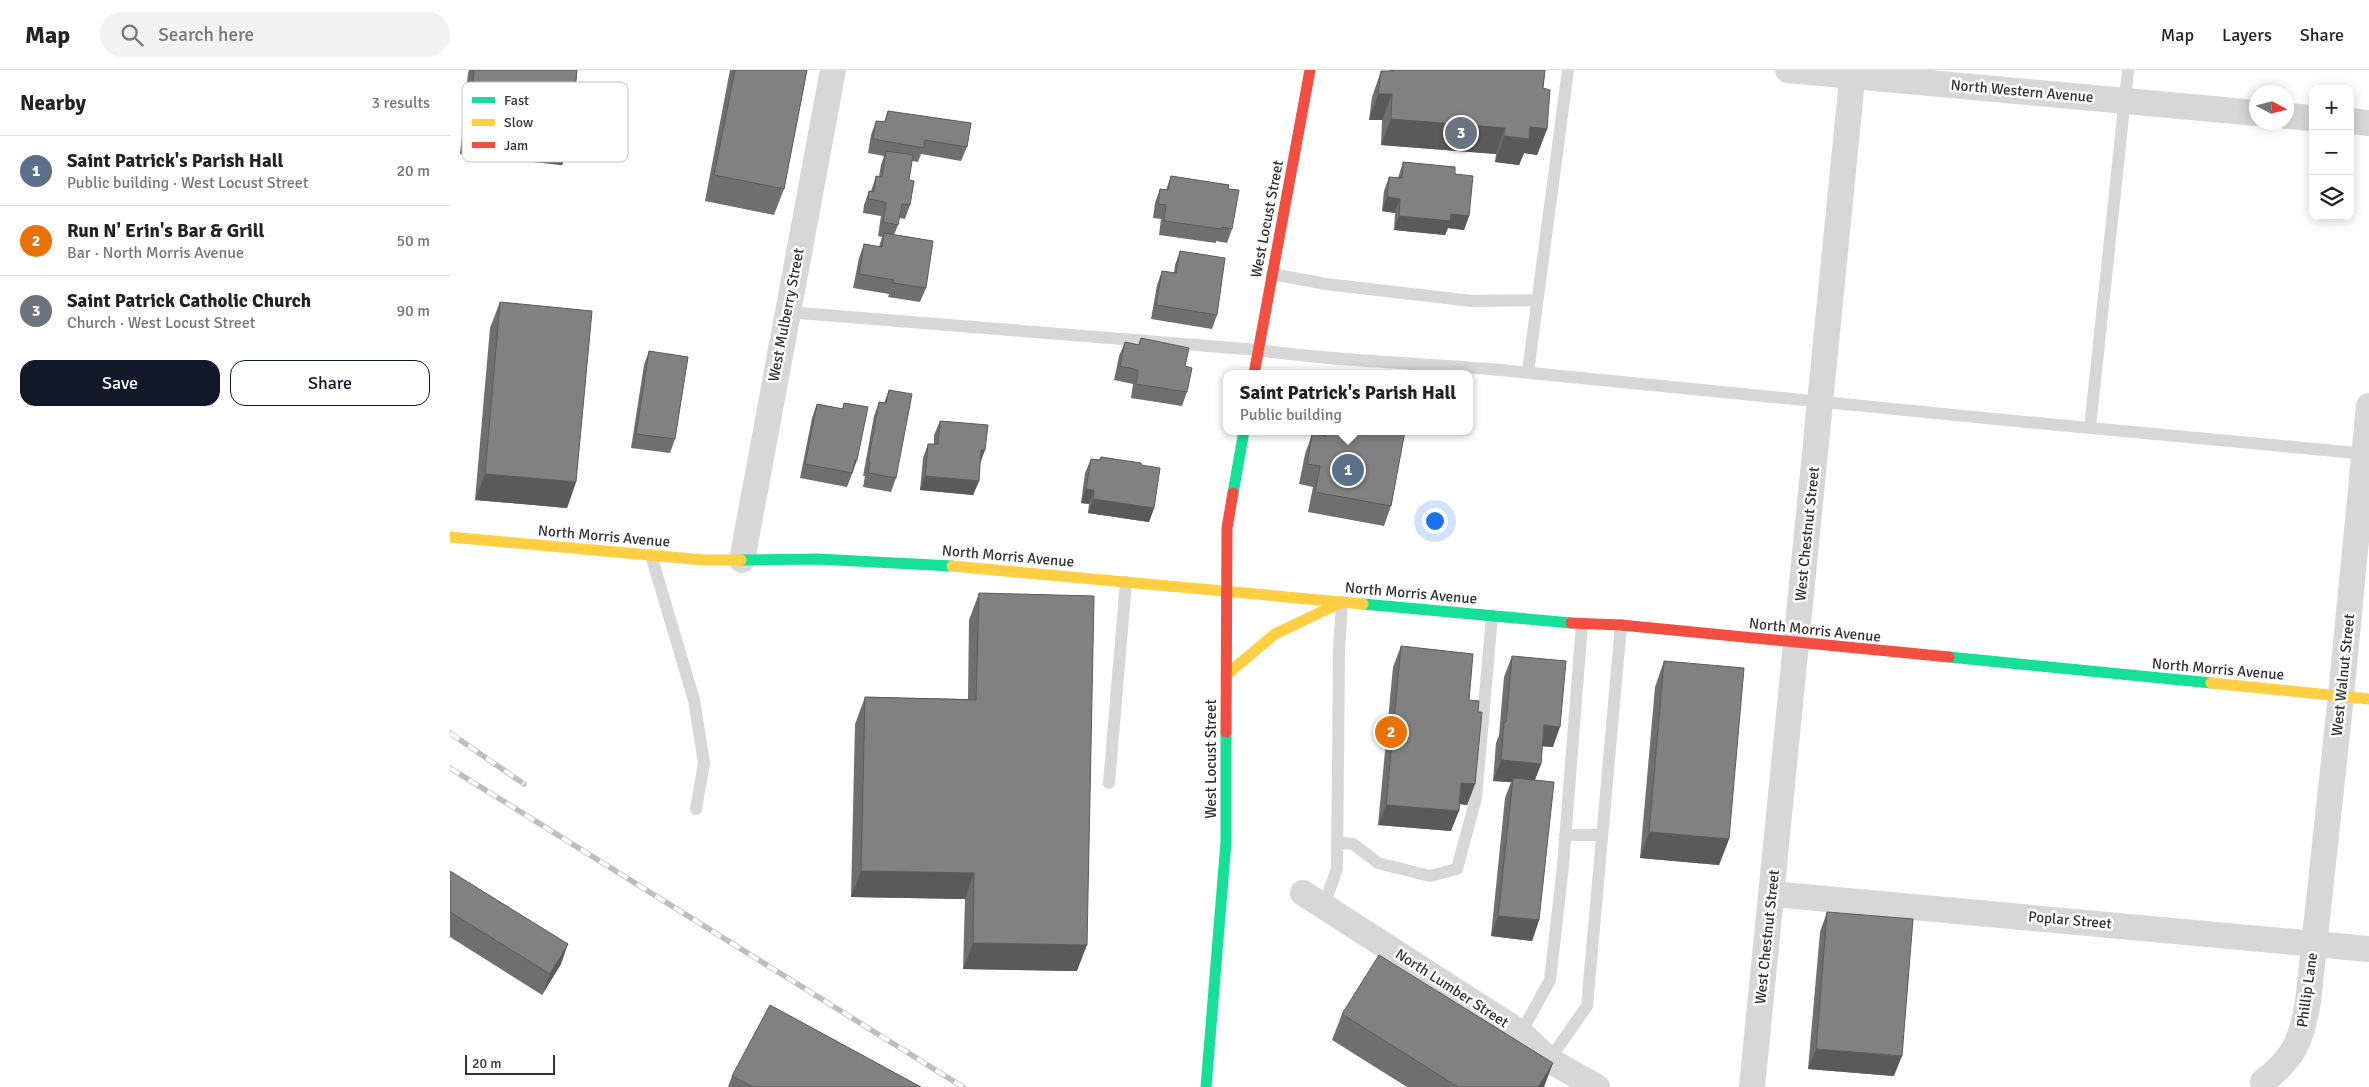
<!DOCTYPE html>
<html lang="en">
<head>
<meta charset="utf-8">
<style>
  body { margin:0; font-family:Signika,sans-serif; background:#f2f2f2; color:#222 }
  .controls { position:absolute; right:15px; top:15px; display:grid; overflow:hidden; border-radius:10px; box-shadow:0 2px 12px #0003 }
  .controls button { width:45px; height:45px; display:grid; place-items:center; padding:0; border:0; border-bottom:1px solid #e0e0e0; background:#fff; color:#222; font:25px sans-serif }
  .compass { position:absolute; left:1799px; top:15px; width:45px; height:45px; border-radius:50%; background:#fff; box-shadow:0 2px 12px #0003; rotate:97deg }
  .scale { position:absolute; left:15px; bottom:12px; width:90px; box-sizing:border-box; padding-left:5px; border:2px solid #333; border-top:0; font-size:14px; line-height:18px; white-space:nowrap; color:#333; -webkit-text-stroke:4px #fff; paint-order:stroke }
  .you { position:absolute; left:984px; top:450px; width:18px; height:18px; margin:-12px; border:4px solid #fff; border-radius:50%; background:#1a73e8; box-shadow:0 0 0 8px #1a73e833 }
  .badge { display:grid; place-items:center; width:32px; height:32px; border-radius:50%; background:#111827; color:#fff; font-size:16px; font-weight:700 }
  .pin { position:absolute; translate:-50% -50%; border:2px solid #fff; box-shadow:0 1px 5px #0006 }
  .popup { position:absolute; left:773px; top:300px; width:250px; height:65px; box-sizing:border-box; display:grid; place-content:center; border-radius:10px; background:#fff; filter:drop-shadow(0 1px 4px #0005); font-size:16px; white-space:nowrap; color:#767676 }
  .popup b { font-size:19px; color:#222 }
  .popup::after { content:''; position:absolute; left:50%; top:100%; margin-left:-10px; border:10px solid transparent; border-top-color:#fff }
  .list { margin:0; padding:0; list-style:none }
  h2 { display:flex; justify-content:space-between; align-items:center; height:65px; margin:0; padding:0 20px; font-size:21px }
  h2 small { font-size:16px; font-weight:400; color:#767676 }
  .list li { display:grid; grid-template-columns:32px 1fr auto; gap:15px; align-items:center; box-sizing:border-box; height:70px; padding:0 20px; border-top:1px solid #e0e0e0 }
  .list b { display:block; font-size:19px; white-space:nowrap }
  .list p { margin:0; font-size:16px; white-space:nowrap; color:#767676 }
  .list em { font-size:16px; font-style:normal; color:#767676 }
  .actions { display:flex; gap:10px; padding:15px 20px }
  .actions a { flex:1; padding:11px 0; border:1px solid #111827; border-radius:15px; text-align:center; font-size:18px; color:#111827 }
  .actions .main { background:#111827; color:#fff }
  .icon { flex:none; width:28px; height:28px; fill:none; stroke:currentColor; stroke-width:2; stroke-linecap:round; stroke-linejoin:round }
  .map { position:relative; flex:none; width:1919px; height:1017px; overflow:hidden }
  header { display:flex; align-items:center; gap:30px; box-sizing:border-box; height:70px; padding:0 25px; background:#fff; border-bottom:1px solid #e0e0e0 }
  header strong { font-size:24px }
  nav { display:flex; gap:28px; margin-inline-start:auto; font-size:18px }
  .search { width:350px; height:45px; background:#f2f2f2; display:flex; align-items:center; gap:12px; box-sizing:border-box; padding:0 18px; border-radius:28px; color:#767676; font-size:19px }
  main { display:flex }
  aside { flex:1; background:#fff }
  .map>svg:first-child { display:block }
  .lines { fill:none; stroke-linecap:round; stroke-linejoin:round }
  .lane { stroke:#d7d7d7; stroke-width:12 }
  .street { stroke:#d7d7d7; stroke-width:26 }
  .fast { stroke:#16e098; stroke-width:11 }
  .slow { stroke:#ffcf43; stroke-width:11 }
  .jam { stroke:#f24e42; stroke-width:11 }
  .rail-casing { stroke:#bebebe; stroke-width:5.5 }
  .rail { stroke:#fff; stroke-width:4; stroke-dasharray:11; stroke-linecap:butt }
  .wall { fill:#6f6f6f }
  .shaded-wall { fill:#5a5a5a }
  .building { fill:#818181; stroke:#5a5a5a }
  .labels { text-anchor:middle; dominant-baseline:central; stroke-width:5; stroke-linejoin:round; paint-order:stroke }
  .street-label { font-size:15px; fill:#333; stroke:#fff }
  .key { fill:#fff; stroke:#c2c2c2; stroke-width:1 }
  .key-label { font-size:14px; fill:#333 }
</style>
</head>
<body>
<header>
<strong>Map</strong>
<div class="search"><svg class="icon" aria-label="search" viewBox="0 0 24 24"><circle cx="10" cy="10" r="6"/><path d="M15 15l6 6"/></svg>Search here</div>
<nav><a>Map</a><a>Layers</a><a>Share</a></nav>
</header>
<main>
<aside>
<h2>Nearby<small>3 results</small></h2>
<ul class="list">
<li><span class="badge" style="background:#5c6f8a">1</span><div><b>Saint Patrick's Parish Hall</b><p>Public building · West Locust Street</p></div><em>20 m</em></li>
<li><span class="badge" style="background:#e8710a">2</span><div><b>Run N' Erin's Bar &amp; Grill</b><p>Bar · North Morris Avenue</p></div><em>50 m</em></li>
<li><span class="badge" style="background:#6b7280">3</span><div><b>Saint Patrick Catholic Church</b><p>Church · West Locust Street</p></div><em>90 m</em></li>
</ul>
<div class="actions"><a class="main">Save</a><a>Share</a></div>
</aside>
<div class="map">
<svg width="1919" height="1017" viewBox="0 0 1919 1017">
  <rect width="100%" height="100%" fill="#fff"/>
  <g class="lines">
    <path class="lane" d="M822,204L876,214L1022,231L1087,230
      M337,242L808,280C899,293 990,293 1081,303C1360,332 1638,358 1917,384
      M1078,302L1118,0
      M1640,358L1678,0
      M201,485L244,630L254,693L246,739
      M659,713L676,512
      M1115,765H1152
      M887,772L903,774L928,793L980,806L1007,799L1026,728L1042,546
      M874,835L887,799L889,579L892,532
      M1071,963L1100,910L1113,796L1132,554
      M1099,990L1137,936L1171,555"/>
    <path class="street" d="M1338,0L1806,43
      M1836,46L1863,48
      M1900,51L1919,53
      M292,490L383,0
      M853,823L1071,963L1099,990L1147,1017
      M1322,824L1919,879
      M1813,1012C1845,987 1851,971 1858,932L1891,626L1919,336
      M1302,1017L1403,0"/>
    <path class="fast" d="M783,423L794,361
      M291,490L367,489L502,496
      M913,534L1121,553
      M1499,587L1761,613
      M756,1017L776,772V662"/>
    <path class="slow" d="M0,467L254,490H291
      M502,496L913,534
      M776,605L825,564L892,532
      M1761,613L1919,629"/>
    <path class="jam" d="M804,304L860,0
      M1121,553L1171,555L1499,587
      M776,662L777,458L783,423"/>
    <defs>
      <path id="rail" d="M0,663L74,714
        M0,698L513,1017"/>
    </defs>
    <use href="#rail" class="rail-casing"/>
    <use href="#rail" class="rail"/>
  </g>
  <path class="wall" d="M19,0H127L120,74L112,95L10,84L18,3Z
    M280,0H357L334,119L324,145L255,131Z
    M940,0H1095L1093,18L1097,59L1087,85L1074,83L1069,95L1045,92L1046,84L931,75L932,50H919L922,27L931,1H939Z
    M438,41L517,77L511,91L471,84L468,92L462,91L459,110L460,135L455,149L449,148L448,155L444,165L476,218L470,232L438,227L439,224L403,218L409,188L414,174L429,177L432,167L428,166L431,146L413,143L414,135L419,121H421L426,106H429L431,95L434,86L418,83L421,65L426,51L434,52Z
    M953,92L1005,104L1019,146L1014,160L998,158L995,165L944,160L945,143L932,141L934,121L939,107L948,108Z
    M721,106L778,119L782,159L777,173L766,171V173L709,165L711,149L703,148L705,133L710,119L716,120Z
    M730,181L767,245L762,259L701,249L707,215L712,201L724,203L725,195Z
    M50,232L126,412L117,438L25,430L40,258Z
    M691,268L735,296L737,322L732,336L681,328L683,314L664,310L669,286L675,272L688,275Z
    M199,281L225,369L220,383L181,378L194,295Z
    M439,320L446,408L441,422L413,417L415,406H413L424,346L429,332L434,333Z
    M394,333L418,337L402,404L397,417L350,408L362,348L367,334L392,339Z
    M490,351L530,394L529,411L523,425L470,420L473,388L478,374H484V365Z
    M873,361H955L941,436L934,456L858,442L863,417L849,414L855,384L862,364L872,365Z
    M651,387L691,395L704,438L699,452L638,443L639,434L631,433L635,403L641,389L650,390Z
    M529,523L627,901L513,899L515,829L401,827L405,654L415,627L518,629L519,550Z
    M951,576L1019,630L1028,642L1025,714L1017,735L1009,734L1001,761L928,755L943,597Z
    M1062,586L1103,677L1092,676L1091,694L1085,710L1089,850L1082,871L1041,866L1055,728L1061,712L1043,711L1046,673L1049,665L1054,607Z
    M1214,591L1279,769L1269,795L1190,788L1205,617Z
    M0,801L111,894L92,925L0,867Z
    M1377,842L1444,1006L1358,999L1370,862Z
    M892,944L1094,1017H957L882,970Z
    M282,1006L471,1017H278Z"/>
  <path class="shaded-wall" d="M928,24H942L932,50H919Z
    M941,49L1055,58L1046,84L931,75Z
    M1080,57L1097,59L1087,85L1074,83L1069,95L1045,92L1054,66Z
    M17,64L120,74L112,95L10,84Z
    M937,127L950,129L945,143L932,141Z
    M1001,144L1019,146L1014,160L998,158L995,165L944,160L949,146Z
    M531,380H535L530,394Z
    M405,390H407L402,404V403Z
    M35,404L126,412L117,438L25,430Z
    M475,406L529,411L523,425L470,420Z
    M636,419L644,420L639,434L631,433Z
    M643,429L704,438L699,452L638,443Z
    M1094,655L1110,657L1103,677L1087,676Z
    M1051,690L1091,694L1083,714L1063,708L1061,712L1043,711Z
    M1011,713L1025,714L1017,735L1004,733Z
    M936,735L1009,741L1001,761L928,755Z
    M1199,762L1279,769L1269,795L1190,788Z
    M411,801L524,803L515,829L401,827Z
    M1048,846L1089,850L1082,871L1041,866Z
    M523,873L637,875L627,901L513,899Z
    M118,874L111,894L92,925L100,904Z
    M1366,979L1452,986L1444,1006L1358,999Z
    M1103,993L1094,1017H1088Z"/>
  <path class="building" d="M24,0H127L120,74L17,64Z
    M285,0H357L334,119L264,105Z
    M944,0H1095L1093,18L1100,20L1097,59L1080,57L1079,69L1054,66L1055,58L941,49L942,24H928L931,1H944Z
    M438,41L521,53L517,77L475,70L474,78L423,69L426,51L435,52Z
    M436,81L463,85L459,110L464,111L460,135L452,134L448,155L433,152L436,132L418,129L419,121L424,122L426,106L432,107Z
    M953,92L1005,97V104L1023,106L1019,146L1001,144L1000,151L949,146L950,129L937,127L939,107L952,108Z
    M721,106L779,115L778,119L789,120L782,159L772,157L771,159L714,151L716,135L708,134L710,119L718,120Z
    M434,163L483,171L476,218L443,213L444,210L409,204L414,174L432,177Z
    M730,181L775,188L767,245L706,235L712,201L726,203Z
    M50,232L142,241L126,412L35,404Z
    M691,268L739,278L735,296L742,298L737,322L686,314L688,300L670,296L675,272L689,275Z
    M199,281L238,287L225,369L186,364Z
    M439,320L462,324L446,408L418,403L420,392H418L429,332L436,333Z
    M394,333L418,337L407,390H405L402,403L355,394L367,334L393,339Z
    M490,351L538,355L535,380H531L529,411L475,406L478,374H488Z
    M877,361H955L941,436L865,422L870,396L857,394L862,364L876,366Z
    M651,387L691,393V395L710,398L704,438L643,429L644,420L636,419L641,389L650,390Z
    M529,523L644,526L637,875L523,873L524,803L411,801L415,627L526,630Z
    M951,576L1023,584L1019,630L1029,631L1028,642H1032L1025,714L1011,713L1009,741L936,735Z
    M1062,586L1116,591L1110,657L1094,655L1091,694L1051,690L1054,652H1056Z
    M1214,591L1294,598L1279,769L1199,762Z
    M1063,708L1104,712L1089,850L1048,846Z
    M0,801L118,874L100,904L0,842Z
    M1377,842L1463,849L1452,986L1366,979Z
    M929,885L1103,993L1088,1017H1008L892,944Z
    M320,935L471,1017H303L282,1006Z"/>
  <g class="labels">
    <g class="street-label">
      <text transform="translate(1572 21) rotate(5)">North Western Avenue</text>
      <text transform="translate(817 149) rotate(-79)">West Locust Street</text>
      <text transform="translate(336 245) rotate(-79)">West Mulberry Street</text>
      <text transform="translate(1357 464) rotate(-84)">West Chestnut Street</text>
      <text transform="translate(154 466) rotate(5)">North Morris Avenue</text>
      <text transform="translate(558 486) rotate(5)">North Morris Avenue</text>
      <text transform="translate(961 523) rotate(5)">North Morris Avenue</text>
      <text transform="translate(1365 560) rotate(6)">North Morris Avenue</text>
      <text transform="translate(1768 599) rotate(5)">North Morris Avenue</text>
      <text transform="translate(1893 605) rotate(-84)">West Walnut Street</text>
      <text transform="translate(761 689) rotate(-90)">West Locust Street</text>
      <text transform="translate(1620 850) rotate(5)">Poplar Street</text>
      <text transform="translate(1317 867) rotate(-84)">West Chestnut Street</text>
      <text transform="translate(1002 918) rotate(33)">North Lumber Street</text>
      <text transform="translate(1857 920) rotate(-82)">Phillip Lane</text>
    </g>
  </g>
  <rect x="12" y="12" width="166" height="80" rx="8" class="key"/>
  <rect x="22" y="27" width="23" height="6" fill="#16e098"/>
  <rect x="22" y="49" width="23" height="7" fill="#ffcf43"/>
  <rect x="22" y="72" width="23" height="6" fill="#f24e42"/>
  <g class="key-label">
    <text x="54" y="35">Fast</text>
    <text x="54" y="57">Slow</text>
    <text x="54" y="80">Jam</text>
  </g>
</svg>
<div class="controls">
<button>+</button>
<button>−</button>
<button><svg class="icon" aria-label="layers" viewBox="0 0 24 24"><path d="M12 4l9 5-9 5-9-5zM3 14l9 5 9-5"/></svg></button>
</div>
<svg class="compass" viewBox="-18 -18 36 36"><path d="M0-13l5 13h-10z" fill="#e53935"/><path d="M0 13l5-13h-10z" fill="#767676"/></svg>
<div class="scale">20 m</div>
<div class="you"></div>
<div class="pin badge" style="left:898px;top:400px;background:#5c6f8a">1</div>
<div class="popup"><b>Saint Patrick's Parish Hall</b>Public building</div>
<div class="pin badge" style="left:941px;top:662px;background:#e8710a">2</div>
<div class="pin badge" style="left:1011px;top:63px;background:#6b7280">3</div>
</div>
</main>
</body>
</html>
